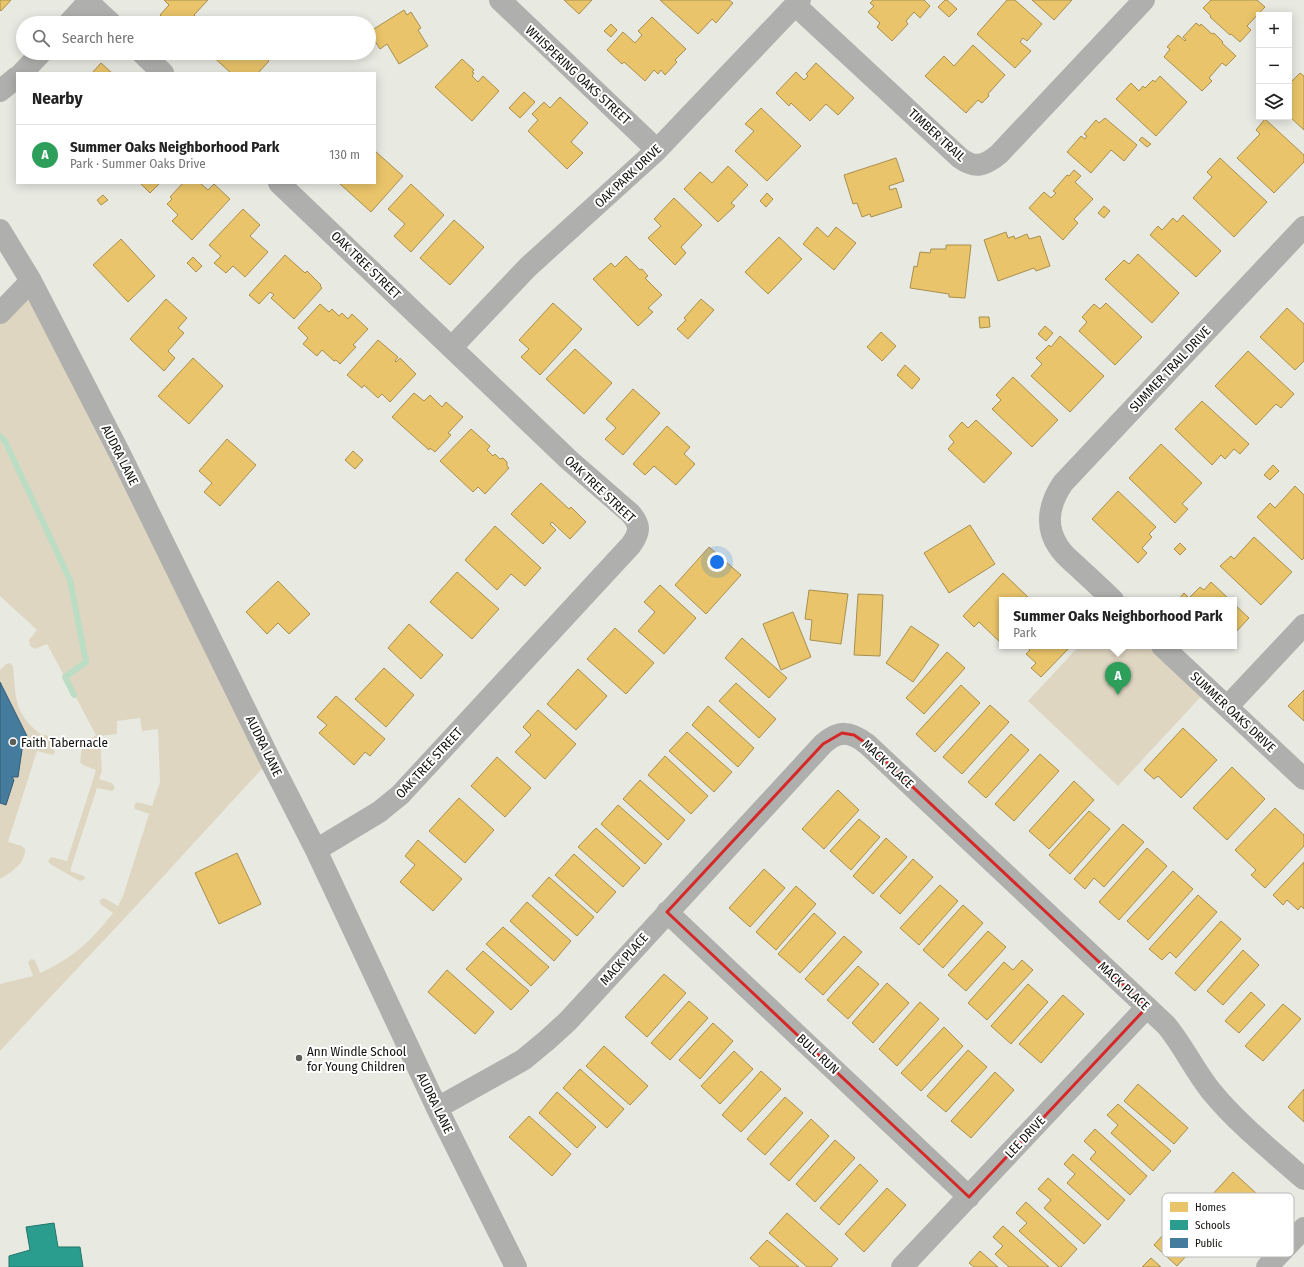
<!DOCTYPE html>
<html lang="en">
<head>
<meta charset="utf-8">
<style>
  body { margin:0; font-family:"Fira Sans Condensed",sans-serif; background:#f2f2f2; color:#222 }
  .controls { position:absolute; right:12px; top:12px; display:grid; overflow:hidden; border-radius:0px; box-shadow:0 2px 10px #0003 }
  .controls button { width:36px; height:36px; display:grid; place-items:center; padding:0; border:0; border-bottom:1px solid #e0e0e0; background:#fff; color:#222; font:20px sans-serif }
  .you { position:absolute; left:717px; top:562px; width:14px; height:14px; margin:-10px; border:3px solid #fff; border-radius:50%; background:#1a73e8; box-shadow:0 0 0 6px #1a73e833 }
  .badge { display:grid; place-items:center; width:26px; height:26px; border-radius:50%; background:#5d5e58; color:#fff; font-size:13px; font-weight:700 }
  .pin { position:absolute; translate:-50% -33px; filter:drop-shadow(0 1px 2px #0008) }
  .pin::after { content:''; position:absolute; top:21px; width:14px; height:12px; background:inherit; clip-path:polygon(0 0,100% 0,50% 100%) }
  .popup { position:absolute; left:999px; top:597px; width:238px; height:52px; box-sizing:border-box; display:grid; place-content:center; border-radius:0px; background:#fff; filter:drop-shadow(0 1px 3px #0005); font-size:13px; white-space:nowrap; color:#767676 }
  .popup b { font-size:15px; color:#222 }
  .popup::after { content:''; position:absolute; left:50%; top:100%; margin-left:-8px; border:8px solid transparent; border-top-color:#fff }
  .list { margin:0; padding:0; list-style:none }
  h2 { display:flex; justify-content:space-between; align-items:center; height:52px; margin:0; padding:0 16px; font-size:17px }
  h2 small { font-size:13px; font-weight:400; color:#767676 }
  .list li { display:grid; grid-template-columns:26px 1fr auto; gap:12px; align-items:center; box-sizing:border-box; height:60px; padding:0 16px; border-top:1px solid #e0e0e0 }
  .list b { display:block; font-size:15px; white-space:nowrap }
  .list p { margin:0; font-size:13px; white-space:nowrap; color:#767676 }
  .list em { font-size:13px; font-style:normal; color:#767676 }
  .icon { flex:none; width:22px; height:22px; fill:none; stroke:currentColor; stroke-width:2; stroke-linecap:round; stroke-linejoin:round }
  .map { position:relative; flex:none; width:1304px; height:1267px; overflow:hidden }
  .search { position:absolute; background:#fff; box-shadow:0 2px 10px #0003; left:16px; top:16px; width:360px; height:44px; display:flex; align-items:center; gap:10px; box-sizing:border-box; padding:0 14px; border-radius:22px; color:#767676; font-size:15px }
  .panel { position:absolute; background:#fff; box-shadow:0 2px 10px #0003; left:16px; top:72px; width:360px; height:112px; border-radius:0px }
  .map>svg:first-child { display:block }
  .green { fill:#dfd6c2 }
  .homes { fill:#e9c46a; stroke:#a88f4e }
  .schools { fill:#2a9d8f; stroke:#237468 }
  .public { fill:#457b9d; stroke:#365c72 }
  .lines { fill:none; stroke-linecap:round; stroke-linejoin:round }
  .stream { stroke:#baddc3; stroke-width:6 }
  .minor { stroke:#afb0ad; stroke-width:22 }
  .marked { fill:none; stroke:#d62828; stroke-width:3; stroke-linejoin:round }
  .poi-dot { fill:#5d5e58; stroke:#fff; stroke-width:1.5 }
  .labels { text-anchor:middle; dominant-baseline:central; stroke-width:4; stroke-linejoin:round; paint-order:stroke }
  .street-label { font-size:13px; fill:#12130e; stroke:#fff }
  .poi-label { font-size:13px; fill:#12130e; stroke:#fff; text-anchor:start }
  .key { fill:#fff; stroke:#b8b8b7; stroke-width:1 }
  .key-label { font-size:11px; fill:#12130e }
</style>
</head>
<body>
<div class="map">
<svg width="1304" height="1267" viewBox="0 0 1304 1267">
  <rect width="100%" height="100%" fill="#e8eae2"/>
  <path class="green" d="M31,281L270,760L137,905L0,1051V984L33,976L28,962L31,959L35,960L40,973C73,958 91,941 113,913L100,904V900L104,898L118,906L123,896L149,814L135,809L134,805L137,802L152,806L160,782L158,729L142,731L140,718L117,721V734L100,736L102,771L99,779L112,783L115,788L112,791L97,788L70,871L84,876L85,879L80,881L50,864L48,861L51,857L67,861L96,770L83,765L80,762L82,745L96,735L47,644L35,649L30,646L29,640L37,630L0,596V313Z
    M1079,646H1162L1208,689L1118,786L1028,701Z
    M10,663L13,666C16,699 14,714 42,735H46L48,736L55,752L53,755L37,751L8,842L22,846L25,849C26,863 11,873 0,879V803L6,804L14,780L12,777L18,776L23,743L29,740L0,682V670L6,664Z"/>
  <path class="homes" d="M0,0H11L1,11L0,10Z
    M164,0H208L194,15L202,23H168L160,15L169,5Z
    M564,0H592L579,14Z
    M660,0H729L733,3L716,23L712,19L698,34Z
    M873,0H924L930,6L920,18L914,12L906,21L908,24L892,41L877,27L880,23L868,12L874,6L870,3Z
    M945,0H947L957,9L949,17L938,7Z
    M1007,0H1015L1042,24L1027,41L1023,38L1020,42L1031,51L1015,68L977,34Z
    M1032,0H1072L1054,20Z
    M1211,0H1257L1265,7L1247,26L1251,30L1240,42L1231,34L1230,35L1210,17L1211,16L1203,8Z
    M404,10L407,15L411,12L421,28L418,30L428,46L399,64L387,44L380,49L369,32Z
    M652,17L686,49L675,60L677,62L665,75L661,70L658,74L654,70L645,81L624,62L622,64L607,50L623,32L635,43L642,35L638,31Z
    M1196,23L1200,26L1201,24L1212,34L1214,33L1223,42L1222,43L1236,56L1226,66L1222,63L1209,78L1212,81L1202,91L1164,57L1170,49L1167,47L1178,35L1185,41L1186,40L1183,37Z
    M611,24L617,30L611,37L604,31Z
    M973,45L1005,75L988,94L989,96L982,103L978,100L966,113L925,76L944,56L954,66Z
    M211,53H260L269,61L258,73H231L210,54Z
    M462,59L474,70L472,72L474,73L472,76L478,82L483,76L499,91L472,121L435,87Z
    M101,63L112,73H92Z
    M816,63L854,98L838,115L826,104L810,121L791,103L789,106L776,93L796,72L804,80L808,76L806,74Z
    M1300,73L1304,76V130L1289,116V84Z
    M1160,76L1187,102L1156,136L1116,99L1131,83L1139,91L1143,86L1145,88L1153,80L1155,82Z
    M524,92L535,102L520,118L509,108Z
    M560,97L588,123L571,142L583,153L567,169L528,131L538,120L532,114L544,102L550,108Z
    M761,108L801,146L767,181L735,151L754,131L745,124Z
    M1105,118L1137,145L1124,161L1111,150L1091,173L1067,152L1081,136L1085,139L1087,136L1084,134L1096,120L1099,123Z
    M1265,119L1304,155V162L1274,193L1237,158L1260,134L1256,130Z
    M1142,137L1151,144L1147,147L1139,140Z
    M375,151L403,176L371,212L339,183H375Z
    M896,158L904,181L889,186L890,190L896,188L902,207L871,217L870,214L862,217L857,203L853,204L844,175Z
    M1220,158L1267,202L1234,237L1193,198L1212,177L1207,172Z
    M728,166L748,185L731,203L735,206L718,222L684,189L700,172L712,183Z
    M1074,170L1081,176L1075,182L1093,199L1074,219L1078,223L1063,240L1029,208L1044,192L1051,198L1056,193L1053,191L1067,175L1069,176Z
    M140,183H160L150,193Z
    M183,183H200L208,190L214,184L230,199L192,240L172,221L178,215L167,204L172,199L170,197Z
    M411,184L444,215L411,252L394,236L405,224L388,209Z
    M767,193L773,199L766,207L760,201Z
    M103,195L108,200L101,205L97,200Z
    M674,198L702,225L681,247L686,253L675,265L648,238L661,226L654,219Z
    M1104,206L1110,211L1104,218L1098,213Z
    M243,209L260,225L250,236L268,252L245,277L233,266L226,273L214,263L221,256L209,245Z
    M1183,215L1221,251L1196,277L1150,235L1158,226L1162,230L1173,218L1177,222Z
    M454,220L484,247L450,285L420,258Z
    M817,227L828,237L836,227L856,243L834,270L803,244Z
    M1006,232L1008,238L1014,236L1015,239L1027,234L1029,239L1040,236L1050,266L1036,271L1034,268L998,281L984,240Z
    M779,237L802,259L768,294L745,272Z
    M121,239L155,276L128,302L93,265Z
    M946,245H971L965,298L949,297V294L910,288L914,266L917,267L920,252L930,253L931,249H946Z
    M1138,254L1179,293L1152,323L1105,279L1124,260L1129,264Z
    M285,255L305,273L307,271L321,285L320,286L322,288L294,319L271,298L274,295L270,292L259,304L249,295Z
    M626,256L640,270L642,269L648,276L645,278L662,295L648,308L653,312L638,326L593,279L611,263L615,267Z
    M193,257L202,266L196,272L187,263Z
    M166,299L187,318L178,328L184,333L168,351L175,358L164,371L130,339Z
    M701,299L714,310L688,339L677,329L686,320L684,318Z
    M553,303L582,329L540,375L521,357L529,349L519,340Z
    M1106,303L1142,337L1115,365L1079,331L1087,322L1082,317L1094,304L1100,309Z
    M320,304L329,312L332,309L339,316L342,313L348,319L352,314L368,329L353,345L356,347L340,364L336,360L334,361L322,350L317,356L303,344L308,338L298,328Z
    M1287,308L1304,324V361L1295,370L1260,337Z
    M979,317H989L990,327L980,328Z
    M1045,326L1053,333L1046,341L1038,334Z
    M881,332L896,346L882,361L867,347Z
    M1060,336L1104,376L1070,412L1031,376L1042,364L1036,358L1049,345L1051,347Z
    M378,340L398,357L395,361L396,362L400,358L416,374L390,402L382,394L378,398L364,385L362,388L347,375Z
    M575,349L612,383L584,414L546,379Z
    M1248,351L1294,394L1281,408L1276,404L1256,425L1215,386Z
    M193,358L223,386L189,424L158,396Z
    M905,365L920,379L912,389L897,375Z
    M1013,377L1058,420L1032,447L992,409L1001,400L996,395Z
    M633,389L660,413L623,455L605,439L616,428L606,419Z
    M414,393L424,401L430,395L442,407L446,402L463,417L448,433L451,435L435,452L430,448L429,450L392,417Z
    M1202,401L1249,444L1240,454L1234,449L1225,459L1221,455L1212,465L1175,429Z
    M976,420L1012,453L984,483L948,449L954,442L949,436L962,422L968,428Z
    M667,426L690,447L684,454L695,464L676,485L654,466L645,475L633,464Z
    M471,429L490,446L487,450L493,456L495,454L500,459L503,458L507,462V466L509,468L485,494L478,487L473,492L440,461Z
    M227,439L256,465L220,506L204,492L212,483L199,471Z
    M1161,444L1202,483L1182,504L1188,509L1175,523L1129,478Z
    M353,451L363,460L355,469L345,460Z
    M1273,465L1279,471L1270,480L1264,475Z
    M541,483L569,509L571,507L586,522L570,539L552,522L550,524L556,530L543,544L511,514Z
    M1295,486L1304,495V558L1302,560L1257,517L1270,503L1275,508Z
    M1118,491L1156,527L1149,534L1152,537L1142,548L1147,553L1138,563L1092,519Z
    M970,525L995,564L949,593L924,553Z
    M495,526L541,568L525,586L511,574L497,590L465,560Z
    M1254,537L1292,572L1261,605L1220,566L1231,556L1234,559Z
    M1180,543L1186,549L1180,555L1174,549Z
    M709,547L741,575L706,614L675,585Z
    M457,572L499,609L472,639L430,602Z
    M1003,573L1031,600H1002V641L1001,643L979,622L974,627L963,616Z
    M278,581L310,614L289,634L278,623L267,634L246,612Z
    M1211,582L1230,600H1178L1184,593L1189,598L1200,587L1204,590Z
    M660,585L696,618L664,654L638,631L655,612L644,602Z
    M809,590L848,594L841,644L810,640L812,620L805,619Z
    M858,594L883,595L880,656L854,655Z
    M1234,604L1249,618L1234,634Z
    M793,612L811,657L781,670L763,624Z
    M409,624L443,655L421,679L388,648Z
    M911,626L939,645L913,682L886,663Z
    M615,628L654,663L626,694L587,659Z
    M742,638L787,678L769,698L725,658Z
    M1026,646H1071L1041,677L1031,668L1036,663L1026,654L1030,650Z
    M947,652L965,668L924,714L906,698Z
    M384,668L414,695L386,727L355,699Z
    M578,669L607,696L576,730L547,704Z
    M736,683L776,719L759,738L719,701Z
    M961,685L980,703L935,752L916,734Z
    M1304,690V721L1288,706Z
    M336,696L385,739L370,756L365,752L354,765L319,733L327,725L317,717Z
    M990,705L1009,722L962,774L943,757Z
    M708,706L754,748L738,767L692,725Z
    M538,710L576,744L545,779L515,752L531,735L523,727Z
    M1183,728L1217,760L1181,798L1158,776L1154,779L1144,770Z
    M687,732L732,772L714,792L669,751Z
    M1011,734L1029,750L986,798L968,782Z
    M1040,754L1059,771L1014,821L995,804Z
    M665,756L708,796L691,814L648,775Z
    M497,757L531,788L505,817L471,786Z
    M1232,767L1265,799L1227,840L1193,808Z
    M640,780L685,820L668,840L623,799Z
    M1074,781L1094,800L1049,849L1029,831Z
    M838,790L859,810L824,849L802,829Z
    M459,798L494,830L465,863L429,831Z
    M618,805L662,844L645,864L601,824Z
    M1275,808L1304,835V846L1265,888L1251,875L1256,870L1235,850Z
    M1089,811L1110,829L1070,874L1049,855Z
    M859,819L880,837L851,870L830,851Z
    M1123,824L1144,842L1104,887L1094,878L1085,889L1074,879Z
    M596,828L640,868L623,887L578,847Z
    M886,838L907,857L873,894L853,876Z
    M418,840L462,879L433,911L400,882L415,865L405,856Z
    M1147,848L1167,866L1119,920L1099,902Z
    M237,853L261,904L219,924L195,873Z
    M574,854L616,892L597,913L555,875Z
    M913,859L933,877L900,914L880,896Z
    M1304,862V909L1301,906L1298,910L1287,900L1283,905L1273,895Z
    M764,869L785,888L750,927L729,908Z
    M1173,871L1193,889L1148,940L1127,921Z
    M549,877L594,917L577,936L532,896Z
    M940,885L958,901L919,945L900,928Z
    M796,886L816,904L776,950L756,932Z
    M1198,895L1217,912L1176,958L1170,952L1162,960L1149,949Z
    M527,902L571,941L554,961L510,921Z
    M963,905L983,923L943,968L923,950Z
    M814,913L836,933L800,973L778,954Z
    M1221,921L1241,939L1195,991L1175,973Z
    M503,927L549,967L531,986L486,944Z
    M988,931L1006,947L966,991L948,975Z
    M844,936L862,952L823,995L805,979Z
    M1243,950L1259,965L1223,1005L1207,991Z
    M483,951L529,991L511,1010L466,969Z
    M1022,960L1033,970L987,1020L968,1003L1004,962L1013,970Z
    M858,966L879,984L848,1019L827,1000Z
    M447,970L494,1012L475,1034L428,992Z
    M664,974L686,993L647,1037L625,1017Z
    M887,983L909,1003L873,1043L852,1023Z
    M1028,984L1048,1002L1011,1044L991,1026Z
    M1251,992L1265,1005L1239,1033L1225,1021Z
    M1063,995L1084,1014L1041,1063L1019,1044Z
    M689,1001L708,1018L670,1060L651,1043Z
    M920,1002L939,1019L897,1066L879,1049Z
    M1283,1004L1301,1019L1263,1061L1245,1046Z
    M713,1023L733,1041L700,1079L679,1060Z
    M944,1027L963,1046L921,1091L901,1073Z
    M604,1046L648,1086L630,1105L586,1066Z
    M968,1050L987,1067L946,1112L927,1096Z
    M734,1051L753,1069L720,1104L701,1086Z
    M580,1069L624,1109L607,1128L563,1088Z
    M761,1071L781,1089L741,1132L722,1115Z
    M995,1072L1014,1090L971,1138L951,1121Z
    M1138,1084L1188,1128L1174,1144L1124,1101Z
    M1304,1089V1122L1288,1107Z
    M557,1092L596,1127L577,1148L539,1113Z
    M785,1097L803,1113L765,1155L747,1139Z
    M1118,1104L1171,1151L1153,1171L1111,1133L1118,1125L1107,1115Z
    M529,1116L571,1154L552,1176L509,1137Z
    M811,1119L829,1136L789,1181L770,1164Z
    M1095,1129L1147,1176L1130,1195L1090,1159L1096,1152L1084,1141Z
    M835,1140L855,1158L815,1202L796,1184Z
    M1073,1154L1125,1200L1108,1220L1067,1183L1075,1174L1064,1164Z
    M860,1164L878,1181L839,1225L820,1208Z
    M1233,1172L1257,1194L1225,1229L1201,1207Z
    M1048,1178L1101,1225L1084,1244L1044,1208L1051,1200L1038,1189Z
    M887,1188L906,1205L864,1252L845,1234Z
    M1026,1202L1077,1249L1061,1267H1059L1019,1231L1027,1223L1016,1213Z
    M1186,1209L1217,1237L1206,1249L1199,1242L1177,1266L1154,1245Z
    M787,1213L838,1259L831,1267H807L769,1233Z
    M1003,1226L1049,1267H1009L995,1254L1003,1246L993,1237Z
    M767,1240L799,1267H760L750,1258Z
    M980,1251L998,1267H974L969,1263Z
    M1151,1258L1161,1267H1142Z"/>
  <path class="schools" d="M54,1223L58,1247H80L83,1267H9V1256L30,1250L26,1227Z"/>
  <path class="public" d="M0,682L29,740L23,743L18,777H12L14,780L6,805L0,803Z"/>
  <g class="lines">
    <path class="stream" d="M0,436L5,441L70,580L86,662L65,677L74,695"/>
    <path class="minor" d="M500,0L657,150
      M88,2L111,23
      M795,5L960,158C975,169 985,166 999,154L1144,0
      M69,23L90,0
      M142,53L163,73
      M22,73L41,53
      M0,91L17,77
      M279,183L569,460L630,513C641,525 640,532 631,545L400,795L379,812L316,850
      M0,230L31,281L120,454L270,760L316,850L437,1108L516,1267
      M0,313L31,281
      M452,347L528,267L657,150L800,0
      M1113,600C1102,589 1091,579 1079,568C1072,561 1063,555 1058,546C1044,525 1050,502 1063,483L1304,227
      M1162,646L1304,779
      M1227,707L1304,625
      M667,912L969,1197
      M437,1108L523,1060L546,1041L568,1021L823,744C839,730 850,731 867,744L1166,1025C1183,1045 1194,1070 1211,1091C1238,1124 1272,1151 1304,1179
      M902,1267L1147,1007
      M1267,1267L1304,1228"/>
  </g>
  <path class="marked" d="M842,733L854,735L867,744L1147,1007L969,1197L667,912L823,744Z"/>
  <g class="poi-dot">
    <circle cx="13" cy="742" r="4"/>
    <circle cx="299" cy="1058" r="4"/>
  </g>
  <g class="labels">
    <g class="street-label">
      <text transform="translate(578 75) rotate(43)">WHISPERING OAKS STREET</text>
      <text transform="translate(937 135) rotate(42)">TIMBER TRAIL</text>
      <text transform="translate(628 176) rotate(-43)">OAK PARK DRIVE</text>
      <text transform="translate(366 265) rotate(44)">OAK TREE STREET</text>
      <text transform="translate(1170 369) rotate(-47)">SUMMER TRAIL DRIVE</text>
      <text transform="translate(120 455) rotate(63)">AUDRA LANE</text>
      <text transform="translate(600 489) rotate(43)">OAK TREE STREET</text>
      <text transform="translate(1233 712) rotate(43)">SUMMER OAKS DRIVE</text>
      <text transform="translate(264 746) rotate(64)">AUDRA LANE</text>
      <text transform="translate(429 763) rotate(-47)">OAK TREE STREET</text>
      <text transform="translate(888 764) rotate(43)">MACK PLACE</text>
      <text transform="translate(624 959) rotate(-48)">MACK PLACE</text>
      <text transform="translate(1124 986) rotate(43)">MACK PLACE</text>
      <text transform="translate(818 1054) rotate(43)">BULL RUN</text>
      <text transform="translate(435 1103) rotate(64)">AUDRA LANE</text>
      <text transform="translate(1025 1137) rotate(-47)">LEE DRIVE</text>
    </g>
    <g class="poi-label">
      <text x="21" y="742">Faith Tabernacle</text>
      <text x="307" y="1051">Ann Windle School<tspan x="307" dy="15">for Young Children</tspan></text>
    </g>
  </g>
  <rect x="1162" y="1193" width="132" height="64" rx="6" class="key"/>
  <rect x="1170" y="1202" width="18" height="10" fill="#e9c46a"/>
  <rect x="1170" y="1220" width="18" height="10" fill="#2a9d8f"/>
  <rect x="1170" y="1238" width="18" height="10" fill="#457b9d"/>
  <g class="key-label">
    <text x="1195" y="1211">Homes</text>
    <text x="1195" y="1229">Schools</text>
    <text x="1195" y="1247">Public</text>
  </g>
</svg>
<div class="controls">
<button>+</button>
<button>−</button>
<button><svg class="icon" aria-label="layers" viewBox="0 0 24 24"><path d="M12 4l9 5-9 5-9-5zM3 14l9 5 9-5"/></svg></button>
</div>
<div class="you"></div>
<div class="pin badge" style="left:1118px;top:695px;background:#2e9e5b">A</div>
<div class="popup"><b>Summer Oaks Neighborhood Park</b>Park</div>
<div class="search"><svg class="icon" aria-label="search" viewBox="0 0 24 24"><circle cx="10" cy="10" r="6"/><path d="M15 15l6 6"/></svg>Search here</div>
<section class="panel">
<h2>Nearby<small></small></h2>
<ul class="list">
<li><span class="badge" style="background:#2e9e5b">A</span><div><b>Summer Oaks Neighborhood Park</b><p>Park · Summer Oaks Drive</p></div><em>130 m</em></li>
</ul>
</section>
</div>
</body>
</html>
